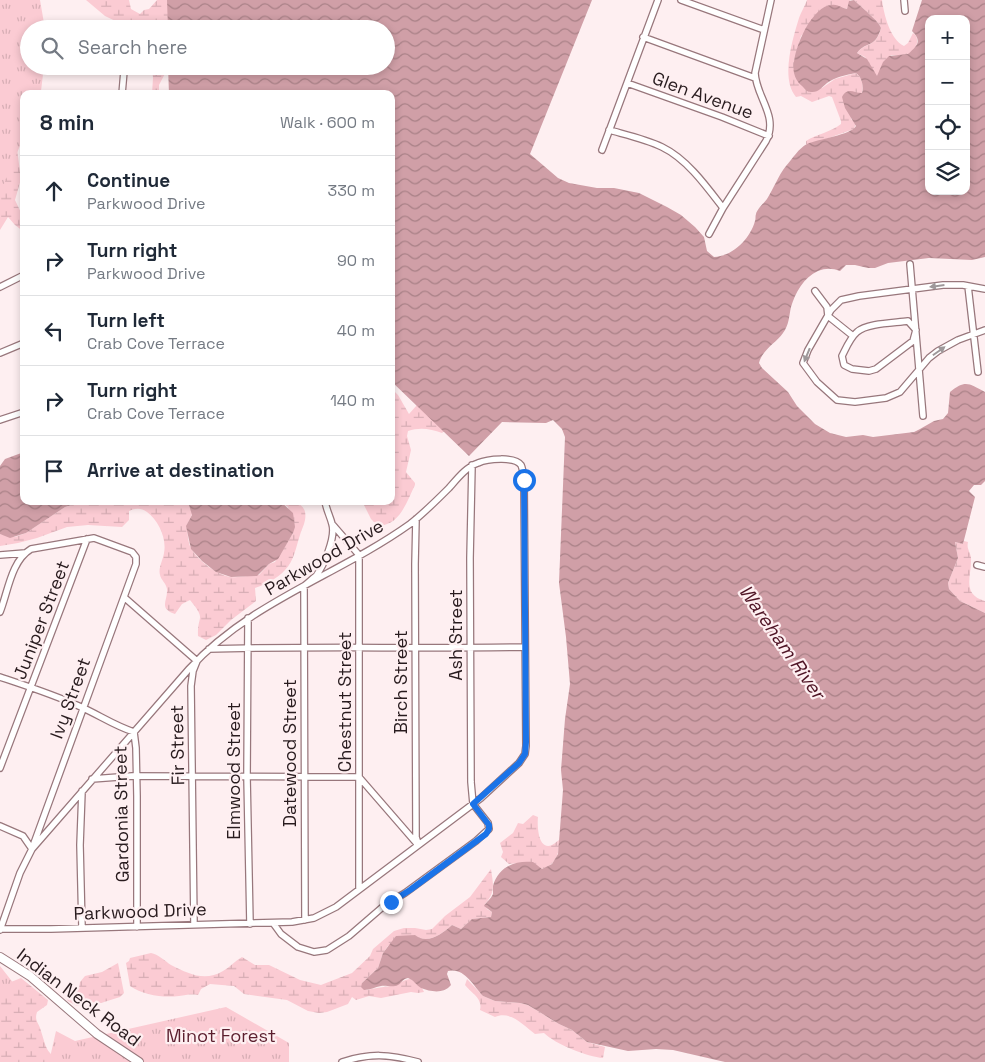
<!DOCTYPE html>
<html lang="en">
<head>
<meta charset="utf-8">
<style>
  body { margin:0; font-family:"Space Grotesk",sans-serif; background:#f6f6f7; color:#1f2937 }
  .controls { position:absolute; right:15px; top:15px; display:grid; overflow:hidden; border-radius:10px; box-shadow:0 2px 8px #0003 }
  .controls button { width:45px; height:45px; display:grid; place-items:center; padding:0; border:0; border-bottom:1px solid #e0e1e3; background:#fff; color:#1f2937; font:25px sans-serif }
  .stop { position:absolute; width:15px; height:15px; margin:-11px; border:4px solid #1a73e8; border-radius:50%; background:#fff }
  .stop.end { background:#1a73e8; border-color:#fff; box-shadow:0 1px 5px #0008 }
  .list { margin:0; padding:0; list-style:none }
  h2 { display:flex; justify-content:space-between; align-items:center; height:65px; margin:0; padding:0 20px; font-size:21px }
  h2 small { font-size:16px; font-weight:400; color:#747a83 }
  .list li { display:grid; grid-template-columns:32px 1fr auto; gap:15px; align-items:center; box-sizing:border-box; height:70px; padding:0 20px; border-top:1px solid #e0e1e3 }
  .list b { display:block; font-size:19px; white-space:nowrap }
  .list p { margin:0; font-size:16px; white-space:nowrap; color:#747a83 }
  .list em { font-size:16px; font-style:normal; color:#747a83 }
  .icon { flex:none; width:28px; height:28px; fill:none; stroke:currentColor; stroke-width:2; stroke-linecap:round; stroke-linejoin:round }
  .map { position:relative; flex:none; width:985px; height:1062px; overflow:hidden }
  .search { position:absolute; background:#fff; box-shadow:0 2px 8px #0003; left:20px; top:20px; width:375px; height:55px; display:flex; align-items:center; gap:12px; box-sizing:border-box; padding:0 18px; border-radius:28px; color:#747a83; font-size:19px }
  .panel { position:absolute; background:#fff; box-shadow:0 2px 8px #0003; left:20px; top:90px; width:375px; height:415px; border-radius:10px }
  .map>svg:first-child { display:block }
  .wetland { fill:url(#wetland-marsh) }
  .park { fill:url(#park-tufts) }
  .water { fill:url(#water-waves); fill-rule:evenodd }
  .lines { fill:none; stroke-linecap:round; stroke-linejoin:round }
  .street-casing { stroke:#98777c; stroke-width:8 }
  .secondary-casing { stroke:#98777c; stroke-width:10 }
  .street { stroke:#fff; stroke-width:5.5 }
  .secondary { stroke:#fff; stroke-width:8 }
  .oneway { fill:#9e989a }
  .route { stroke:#1a73e8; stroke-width:6 }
  .labels { text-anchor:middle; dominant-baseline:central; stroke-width:4.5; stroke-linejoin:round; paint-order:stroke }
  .street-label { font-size:18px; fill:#281b1e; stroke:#feeff1 }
  .park-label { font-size:18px; fill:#5c1f2f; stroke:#feeff1 }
  .water-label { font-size:19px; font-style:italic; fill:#4f1425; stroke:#feeff1 }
</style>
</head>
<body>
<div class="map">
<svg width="985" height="1062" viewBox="0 0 985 1062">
  <defs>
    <pattern id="wetland-marsh" width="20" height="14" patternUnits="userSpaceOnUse" patternTransform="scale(1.25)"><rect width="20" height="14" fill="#fbcbd3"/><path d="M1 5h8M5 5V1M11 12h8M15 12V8" fill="none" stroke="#d7aeb5"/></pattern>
    <pattern id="park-tufts" width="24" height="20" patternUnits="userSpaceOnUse" patternTransform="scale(1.25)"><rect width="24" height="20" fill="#fbcbd3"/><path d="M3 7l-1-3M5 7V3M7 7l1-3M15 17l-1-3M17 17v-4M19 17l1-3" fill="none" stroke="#d7aeb5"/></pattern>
    <pattern id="water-waves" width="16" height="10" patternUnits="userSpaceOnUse" patternTransform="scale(1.25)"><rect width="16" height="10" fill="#d09fa7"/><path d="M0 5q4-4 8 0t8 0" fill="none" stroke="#a98187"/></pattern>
  </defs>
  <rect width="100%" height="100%" fill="#feeff1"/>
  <path class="wetland" d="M0,0L28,18L17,149L21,179L15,200L24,219V232L15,225L8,217L0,230Z
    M86,0H129L131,9L140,14L144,10L149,9L157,0H205L195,29L130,28L105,16Z
    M807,0H850L847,9L834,5L801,36L794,61V72L822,88L835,79L856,73C871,85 857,105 851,119L856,123L854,129L809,145L806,144V141C817,134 831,132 841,124V121L832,97L829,96L812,102L801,96L796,97C780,78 793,38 799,18C801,12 805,6 807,0Z
    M854,0H882C884,15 890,39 904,46L908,43L913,33C922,39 915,54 905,55C901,56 895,55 891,55L877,77L865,57L857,53C867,41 876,48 881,28C879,21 860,6 854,0Z
    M152,66H169L159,85V94H152L153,78Z
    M391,388L398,395L409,414L417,405L450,426L442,433C431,429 420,427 408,431L407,436L411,450L406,472L415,483V485C407,501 399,528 377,525L371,519L362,501H391Z
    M83,501H181C186,503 191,505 192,511C193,518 186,522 187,529C188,535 188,543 191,548C198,561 217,575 231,577C240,578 250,575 259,575L269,564L275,562L293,533L288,507L280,501C294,501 308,503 305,520C304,526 301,530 300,535C296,547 294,561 285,570C277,579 266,584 255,588L256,601L231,620L216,635L206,640L198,636C197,614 207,621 190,600L182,604L175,614C158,608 168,601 167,589C166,583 161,580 160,575C158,568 163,560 164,553C167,538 158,520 147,512C141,508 136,508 129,511V520L122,527L88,525L67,527L37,538L18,543L0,546V534L15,537L26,533L65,507Z
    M964,541L968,542C966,550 972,553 971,561C971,578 962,594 985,601V613L960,601L949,589L948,583L958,558L955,542L963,544Z
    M533,815L538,817C537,825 538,851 552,845C554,844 556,842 559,840C560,854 555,865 542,869L529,862L509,864L501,857L503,852L500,843L513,833L518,823L523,824Z
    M491,869C493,884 496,892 485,904L487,909L492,912L491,917L472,919L461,929L452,925C442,934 427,945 414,935L388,946L383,953L378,968L362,983L366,990C375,988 383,987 391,986C399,985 403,979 411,979L422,988L424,992L418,993L411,992L381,998L369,996L356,1000L352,997L348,1004L327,1012L319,1013L308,1011L287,1000L244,994L234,986L210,984L201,989L198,995C191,994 186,995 179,996C163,998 143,995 130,986L126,963L129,961L130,958L151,953C158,954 165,961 171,965C189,974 205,982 223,971C230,967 235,961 242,957L255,965H269L300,980L321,985L326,983L352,973L370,956L373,949L394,931L404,928H415L426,930L432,929L445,916L470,897Z
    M118,963L124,993L120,997L101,1003L88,1002L77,1006L68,1001L67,1000L70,997L71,991L79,988L80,982L85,976L102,972Z
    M21,978L48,1000L47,1005L37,1012C34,1021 39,1023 41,1031C47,1050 46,1055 67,1062H0V990L11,982Z
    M467,979L483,996L495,1001L520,1003L528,1005L559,1024L572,1030L587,1042L605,1047L603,1058C588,1057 555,1044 544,1033L535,1034C523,1025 510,1010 495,1017L480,1010C483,998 471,993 465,985Z"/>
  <path class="park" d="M0,0H40L45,29H29V66H44L41,91L69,94H24V136L0,194Z
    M0,966L18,989L0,997Z
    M226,1007L289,1043V1062H49L56,1031L75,1041Z"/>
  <path class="water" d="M167,0H592L530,154L558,178L569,183L597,188H614L639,193L667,207L681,215L695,227L704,237L707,251L714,257C733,256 750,239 755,221C756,219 755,216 756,214C757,209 764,203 767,199C774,188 778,176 786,166C792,159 799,148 807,144C818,139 851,135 856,126L845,108L842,97C848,86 855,94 862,93C864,87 862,77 856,73C846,75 835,77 827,83C822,87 818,93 811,92C807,92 805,89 802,86C798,83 795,78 794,73C790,55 811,5 832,5C837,4 842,8 847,9L849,1L854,0C860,6 879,21 881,28C875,49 867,40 857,53L867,59L877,76L883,62L889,56L908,54C918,45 922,41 912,31L922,0H985V257L972,260L929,258L888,263L875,268H868L855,265H846L840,271C832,268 826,268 818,271C804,277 795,293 791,307C789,316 789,325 783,333C776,343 762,350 759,363L762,368L788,392L797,406L815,424L830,433L846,437L863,435L873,437L914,432L920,429L934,421L943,419L948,413L950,392C966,379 969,384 985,392V481L981,485H974L969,491L975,497L963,544L955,542L958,558L948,583L949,589L960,601L985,613V1062H725L673,1050L656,1049L628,1051L587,1042L572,1030L559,1024L528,1005L520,1003L495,1001L483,996C473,985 464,967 448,971L447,974L451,985C444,994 431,992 421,988C416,985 414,980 408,978C402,979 402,983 398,985C393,988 386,985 381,986C375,987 370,990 364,990L361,987L362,983L378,968L383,953L396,936L415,935C427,945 442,934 452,925L461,929L472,919L491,917L492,912L484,906C486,902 491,899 493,894C493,891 493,888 493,886C498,867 515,860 533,862L542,869L552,864L558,854L563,790L561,770L565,719L570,684L566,637L559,583L565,437L562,429L553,420L546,423L502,422L469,456L391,381V94H169L168,66H386V29H168ZM929,19H966V191H929Z
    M24,452V501H83L65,507L26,533L10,538L0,534V466L5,459Z
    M181,501H280L293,513L295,527L293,533L278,559L269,564L257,576L231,577L216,572L202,561L191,549L186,526L192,515L189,505Z"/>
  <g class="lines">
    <defs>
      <path id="street" d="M681,0L764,30
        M904,0L905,11
        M643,37L755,78
        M627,83L722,117L769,136
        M122,94L124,71
        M609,130C627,135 646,139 662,147C687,159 707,187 723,208
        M602,150L658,0
        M709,234L723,208L766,141C779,116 756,97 755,73L771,0
        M910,264L923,416
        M968,286L978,372
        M0,287L24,275
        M985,289L963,285H943L859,296L841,300L831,310L808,350L803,363L817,382L837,400L855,402L886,398L900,392L929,358L938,351L958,340L985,330
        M815,291L827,307L828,316L853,336
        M908,321L916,330L913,341L876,369L869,371L852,369L844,365L842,356C846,348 850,338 857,332C867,323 895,323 908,321Z
        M0,353L24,343
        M0,420L24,412
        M416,519L415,564L416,837L418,843
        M333,525L359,555V889
        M0,555L25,553
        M977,565L985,567
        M125,598L197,661L193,671L191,686L194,925
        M0,612C8,592 11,561 31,549L94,538L132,552L136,557V564L33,846
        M248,618L247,777L250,924
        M209,649C314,646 420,649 525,647
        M0,677C27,686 55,695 81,707C99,715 115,726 134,732L136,748L137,796V927
        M0,768L87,539
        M92,779L132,776L359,777L418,845
        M0,826L23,836L32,849
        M305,920L304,586C308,583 312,579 316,576C324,565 336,537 332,524C330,516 326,509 325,501
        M273,923L281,934L298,947L314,952L327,950L349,936L385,905L405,893L476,841L489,829L488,823L473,804L471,782L470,558L472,465
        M82,928L80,845L82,791
        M0,930L20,873L32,849L189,669C251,601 337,576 410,524C424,513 437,500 449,488C457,479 466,467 478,463C487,459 515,456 521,465C523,469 523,475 524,480L526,746L525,754L519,763L481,798L336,907L314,918L292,922L51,929H1
        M342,1062C370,1053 389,1054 418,1062"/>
      <path id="secondary" d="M0,957L30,976L97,1034L139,1062"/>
    </defs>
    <use href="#street" class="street-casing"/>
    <use href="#secondary" class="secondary-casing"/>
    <use href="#street" class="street"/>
    <use href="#secondary" class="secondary"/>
  </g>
  <defs><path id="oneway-solid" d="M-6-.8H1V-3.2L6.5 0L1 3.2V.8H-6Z" transform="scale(1.25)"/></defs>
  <g class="oneway">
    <use href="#oneway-solid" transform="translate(937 286) rotate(173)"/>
    <use href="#oneway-solid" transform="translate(939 351) rotate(-35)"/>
    <use href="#oneway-solid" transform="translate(807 355) rotate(112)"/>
  </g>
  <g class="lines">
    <path class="route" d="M391,902L410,890L486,834L489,829V825L473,804L519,763L525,754L526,742L524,480"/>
  </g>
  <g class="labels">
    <g class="street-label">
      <text transform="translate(703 95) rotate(20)">Glen Avenue</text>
      <text transform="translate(324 557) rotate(-30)">Parkwood Drive</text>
      <text transform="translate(41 620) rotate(-69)">Juniper Street</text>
      <text transform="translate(455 635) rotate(-90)">Ash Street</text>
      <text transform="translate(400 682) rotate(-90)">Birch Street</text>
      <text transform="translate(70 698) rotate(-70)">Ivy Street</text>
      <text transform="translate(344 702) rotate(-90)">Chestnut Street</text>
      <text transform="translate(177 745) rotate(-91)">Fir Street</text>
      <text transform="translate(289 753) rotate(-90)">Datewood Street</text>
      <text transform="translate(233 771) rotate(-90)">Elmwood Street</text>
      <text transform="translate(121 814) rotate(-91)">Gardonia Street</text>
      <text transform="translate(140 911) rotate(-2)">Parkwood Drive</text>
      <text transform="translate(79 997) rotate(37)">Indian Neck Road</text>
    </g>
    <g class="park-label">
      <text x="221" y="1035">Minot Forest</text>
    </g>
    <g class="water-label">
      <text transform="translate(782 642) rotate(55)">Wareham River</text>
    </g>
  </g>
</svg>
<div class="controls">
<button>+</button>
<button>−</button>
<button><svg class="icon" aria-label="locate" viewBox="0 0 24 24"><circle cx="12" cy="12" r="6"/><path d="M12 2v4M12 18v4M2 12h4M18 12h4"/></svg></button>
<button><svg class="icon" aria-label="layers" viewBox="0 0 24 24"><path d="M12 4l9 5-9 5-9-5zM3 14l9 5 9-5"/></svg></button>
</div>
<div class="stop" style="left:524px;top:480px"></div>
<div class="stop end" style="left:391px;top:902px"></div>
<div class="search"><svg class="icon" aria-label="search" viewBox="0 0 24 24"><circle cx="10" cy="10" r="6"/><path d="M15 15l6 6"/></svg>Search here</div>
<section class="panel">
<h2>8 min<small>Walk · 600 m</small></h2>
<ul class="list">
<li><svg class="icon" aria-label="ahead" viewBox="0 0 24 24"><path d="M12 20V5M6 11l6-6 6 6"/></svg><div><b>Continue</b><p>Parkwood Drive</p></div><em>330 m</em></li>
<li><svg class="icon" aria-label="right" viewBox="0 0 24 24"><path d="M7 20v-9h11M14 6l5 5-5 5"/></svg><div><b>Turn right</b><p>Parkwood Drive</p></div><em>90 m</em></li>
<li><svg class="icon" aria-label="left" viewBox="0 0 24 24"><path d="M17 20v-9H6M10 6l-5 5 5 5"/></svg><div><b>Turn left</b><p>Crab Cove Terrace</p></div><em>40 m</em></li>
<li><svg class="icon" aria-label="right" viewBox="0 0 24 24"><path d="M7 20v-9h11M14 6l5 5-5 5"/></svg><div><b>Turn right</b><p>Crab Cove Terrace</p></div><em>140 m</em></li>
<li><svg class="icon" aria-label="arrive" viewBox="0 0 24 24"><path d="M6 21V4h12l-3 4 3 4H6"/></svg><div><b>Arrive at destination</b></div></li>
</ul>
</section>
</div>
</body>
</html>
